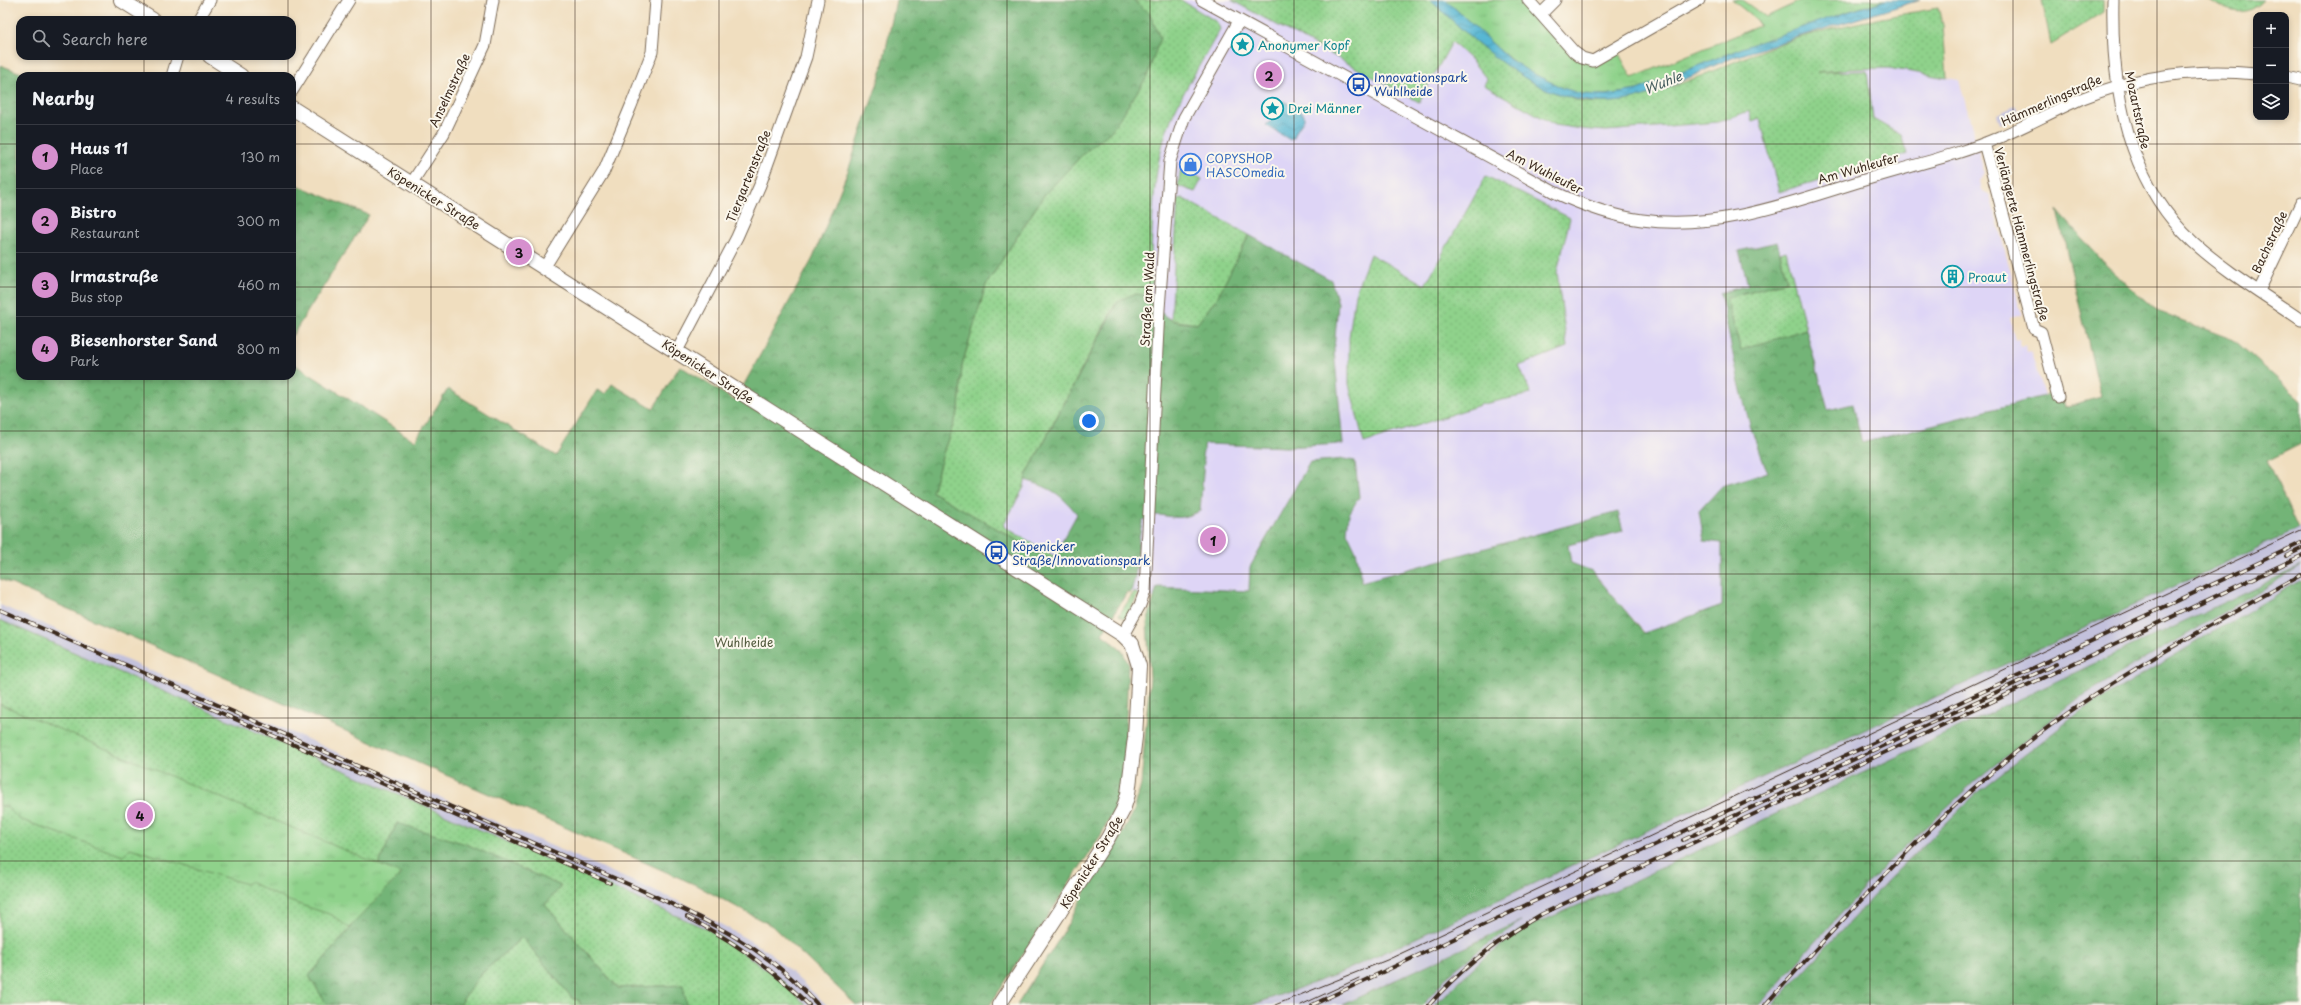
<!DOCTYPE html>
<html lang="en">
<head>
<meta charset="utf-8">
<style>
  body { margin:0; font-family:"Playpen Sans",sans-serif; background:#242831; color:#f1f3f6 }
  .controls { position:absolute; right:12px; top:12px; display:grid; overflow:hidden; border-radius:8px; box-shadow:0 2px 6px #0003 }
  .controls button { width:36px; height:36px; display:grid; place-items:center; padding:0; border:0; border-bottom:1px solid #363941; background:#171b24; color:#f1f3f6; font:20px sans-serif }
  .you { position:absolute; left:1089px; top:421px; width:14px; height:14px; margin:-10px; border:3px solid #fff; border-radius:50%; background:#1a73e8; box-shadow:0 0 0 6px #1a73e833 }
  .badge { display:grid; place-items:center; width:26px; height:26px; border-radius:50%; background:#d690ce; color:#111; font-size:13px; font-weight:700 }
  .pin { position:absolute; translate:-50% -50%; border:2px solid #fff; box-shadow:0 1px 4px #0006 }
  .list { margin:0; padding:0; list-style:none }
  h2 { display:flex; justify-content:space-between; align-items:center; height:52px; margin:0; padding:0 16px; font-size:17px }
  h2 small { font-size:13px; font-weight:400; color:#9ea1a6 }
  .list li { display:grid; grid-template-columns:26px 1fr auto; gap:12px; align-items:center; box-sizing:border-box; height:64px; padding:0 16px; border-top:1px solid #363941 }
  .list b { display:block; font-size:15px; white-space:nowrap }
  .list p { margin:0; font-size:13px; white-space:nowrap; color:#9ea1a6 }
  .list em { font-size:13px; font-style:normal; color:#9ea1a6 }
  .icon { flex:none; width:22px; height:22px; fill:none; stroke:currentColor; stroke-width:2; stroke-linecap:round; stroke-linejoin:round }
  .map { position:relative; flex:none; width:2301px; height:1005px; overflow:hidden }
  .search { position:absolute; background:#171b24; box-shadow:0 2px 6px #0003; left:16px; top:16px; width:280px; height:44px; display:flex; align-items:center; gap:10px; box-sizing:border-box; padding:0 14px; border-radius:12px; color:#9ea1a6; font-size:15px }
  .panel { position:absolute; background:#171b24; box-shadow:0 2px 6px #0003; left:16px; top:72px; width:280px; height:308px; border-radius:12px }
  .map>svg:first-child { display:block }
  .built { fill:#ded5f6 }
  .industrial { fill:#c3c1dc }
  .grass { fill:url(#grass-dots); stroke:#657e54 }
  .forest { fill:url(#forest-crowns); stroke:#576f4a }
  .park { fill:url(#park-tufts); stroke:#657e54 }
  .water { fill:url(#water-waves); stroke:#487078 }
  .lines { fill:none; stroke-linecap:round; stroke-linejoin:round }
  .minor-casing { stroke:#7a6956; stroke-width:13 }
  .major-casing { stroke:#7a6956; stroke-width:16 }
  .minor { stroke:#fff; stroke-width:11 }
  .major { stroke:#fff; stroke-width:14 }
  .tram { stroke:#3b2a1e; stroke-width:1 }
  .rail-casing { stroke:#3b2a1e; stroke-width:4 }
  .rail { stroke:#fbf7ec; stroke-width:2.5; stroke-dasharray:8; stroke-linecap:butt }
  .grid { fill:none; stroke:#3b2a1e; stroke-width:1; stroke-opacity:0.55 }
  .labels { text-anchor:middle; dominant-baseline:central; stroke-width:4; stroke-linejoin:round; paint-order:stroke }
  .culture-label { font-size:12px; fill:#0d838f; stroke:#fbf7ec; text-anchor:start }
  .transit-label { font-size:12px; fill:#164399; stroke:#fbf7ec; text-anchor:start }
  .street-label { font-size:12px; fill:#3b2a1e; stroke:#fbf7ec }
  .shop-label { font-size:12px; fill:#366cbe; stroke:#fbf7ec; text-anchor:start }
  .park-label { font-size:12px; fill:#545c3f; stroke:#fbf7ec }
  .water-label { font-size:13px; font-style:italic; fill:#445b5d; stroke:#fbf7ec }
</style>
</head>
<body>
<div class="map">
<svg width="2301" height="1005" viewBox="0 0 2301 1005">
  <defs>
    <pattern id="grass-dots" width="8" height="8" patternUnits="userSpaceOnUse"><rect width="8" height="8" fill="#8fd28b"/><path d="M2 2h.1M6 6h.1" fill="none" stroke="#7cb478" stroke-width="1.8" stroke-linecap="round"/></pattern>
    <pattern id="forest-crowns" width="20" height="18" patternUnits="userSpaceOnUse"><rect width="20" height="18" fill="#73b477"/><path d="M2 6a3 3 0 1 1 6 0M12 15a3 3 0 1 1 6 0" fill="none" stroke="#609361"/></pattern>
    <pattern id="park-tufts" width="24" height="20" patternUnits="userSpaceOnUse"><rect width="24" height="20" fill="#8fd28b"/><path d="M3 7l-1-3M5 7V3M7 7l1-3M15 17l-1-3M17 17v-4M19 17l1-3" fill="none" stroke="#7cb478"/></pattern>
    <pattern id="water-waves" width="16" height="10" patternUnits="userSpaceOnUse"><rect width="16" height="10" fill="#55b6d3"/><path d="M0 5q4-4 8 0t8 0" fill="none" stroke="#4894ab"/></pattern>
  </defs>
  <rect width="100%" height="100%" fill="#fbf7ec"/>
  <filter id="ink" filterUnits="userSpaceOnUse"><feTurbulence type="fractalNoise" baseFrequency=".025" numOctaves="2"/><feDisplacementMap in="SourceGraphic" scale="8" xChannelSelector="R" yChannelSelector="G"/><feConvolveMatrix kernelMatrix="1 2 1 2 8 2 1 2 1" color-interpolation-filters="sRGB"/></filter>
  <filter id="wash" filterUnits="userSpaceOnUse"><feTurbulence type="fractalNoise" baseFrequency=".012" numOctaves="4" result="noise"/><feDisplacementMap in="SourceGraphic" scale="16" xChannelSelector="R" yChannelSelector="G"/><feGaussianBlur stdDeviation="0.9" result="paint"/><feColorMatrix in="noise" values="0 0 0 0 0 0 0 0 0 0 0 0 0 0 0 0 0 1.4 0 .05"/><feComposite in="paint" operator="in"/></filter>
  <g filter="url(#wash)">
    <rect width="100%" height="100%" fill="#f0debf"/>
    <path class="built" d="M1133,0H1405L1472,61L1487,79L1484,85L1581,129L1606,131L1718,122L1812,73L1830,70L1888,68L1959,80L1984,172L1979,181L1981,190L1990,195L2022,315L2010,318L2012,329L2015,340L2019,339L2021,346L2026,345L2027,352L2031,351L2044,396L1862,443L1722,543V605L1645,633L1592,571L1571,563L1568,545L1623,531L1255,611L1157,599L1132,592L1130,594L1127,592L1122,602L996,527L1150,14Z"/>
    <path class="industrial" d="M2015,106L2020,114L2000,124L1997,114Z
      M2301,527V566L1621,887L1523,929L1481,960L1435,1005H1423L1448,975L1483,947L1518,922L1342,1005H1252L1338,974Z
      M2301,566V580L2081,711L1981,789L1889,879L1773,1005H1759L1884,866L1976,780L2074,701Z
      M0,605L687,905L768,951L827,1005H806L783,981L711,931L0,620Z"/>
    <path class="grass" d="M1133,0H1181L1217,22L1220,29C1203,61 1181,93 1168,127C1151,173 1153,226 1150,275L1154,282L1147,286L1144,296L1137,294L1116,303L1026,476L1024,487L1003,526L1054,556L1052,560L932,492L944,450L959,409L962,365L986,285L1044,195L1082,155L1150,14Z
      M1231,0H1430C1471,37 1510,77 1564,95C1570,98 1577,101 1584,102C1643,109 1724,63 1782,43C1833,26 1885,17 1938,8L1943,25L1947,78L1888,68L1851,69L1817,72L1867,71L1873,119L1901,135L1907,154L1779,192L1760,119L1752,122L1749,111L1718,122L1606,131L1581,129L1555,125L1484,85L1487,79L1472,61L1452,42L1419,102Z
      M2042,0H2103V12L2051,44Z
      M2209,0H2263C2244,19 2230,12 2209,0Z
      M1181,167L1202,179L1195,192L1178,186Z
      M1486,176L1570,218L1557,272L1567,347L1519,366L1531,394L1483,404L1364,443L1349,384V337L1355,294L1370,254L1425,285Z
      M1182,198L1249,235L1217,298L1197,324L1171,320L1178,199Z
      M1786,251L1806,329L1741,351L1726,298L1787,281L1780,253Z
      M1134,592L1138,594L1137,597L1125,619L1119,615Z
      M0,620L711,931L783,981L806,1005H687L682,985L618,988L545,905L561,886L397,823L350,929L309,976L327,1005H0Z
      M522,937L573,999L579,1000L581,1005H459L479,976Z"/>
    <path class="forest" d="M896,0H1133L1150,14L1160,38L1147,77L1111,131L1082,155L1044,195L986,285L962,365L959,409L944,450L932,492L1052,560L1077,514C1060,493 1051,488 1025,480L1026,476L1117,303C1149,279 1149,310 1172,320C1179,323 1189,323 1197,324L1217,298L1249,235L1331,280L1338,303L1334,350L1343,444L1286,447L1205,444L1202,456L1204,461L1200,511C1192,514 1182,519 1173,517C1158,515 1157,513 1143,520C1135,544 1140,570 1130,594L1127,592L1102,634L1121,649L1128,663L1124,777L1117,805L1101,835L990,1005H856L772,926L696,885L0,579V65L29,76H20V376H292V363L415,441L448,389L556,456L597,390L605,394L612,384L653,409L680,366L735,401L813,258L848,171L881,73Z
      M292,183L369,215L292,336Z
      M2057,210L2107,266L2157,311L2234,340L2301,400V444L2267,461L2298,529L1338,974L1252,1005H1017L1063,933L1085,892L1121,836L1134,811L1141,785L1150,677L1147,623L1157,587L1249,591L1250,567L1310,462L1344,459L1355,461L1359,497L1349,514L1347,532L1356,551L1361,574V582L1618,512L1623,531L1568,545L1571,563L1592,571L1644,633L1722,605V543L1704,541L1699,511L1722,486L1768,472C1743,419 1733,350 1720,293L1748,285L1739,251L1777,242L1787,281L1726,298L1741,350L1806,329L1828,410L1853,404L1862,443L2044,396L2058,385L2064,407L2101,397Z
      M2301,566L2074,701L1976,780L1884,866L1759,1005H1435L1481,960L1523,929L1621,887Z
      M2301,580V1005H1773L1889,879L1981,789L2081,711Z
      M397,823L466,844L561,886L545,905L618,988L683,985L687,1005H581L579,1000L573,999L522,937L479,976L459,1005H327L309,976L350,929Z
      M1521,921L1483,947L1448,975L1423,1005H1342Z"/>
    <path class="park" d="M1446,0H1522L1577,59L1618,52L1632,78L1759,26L1757,20L1732,0H1742L1766,17L1802,0H1886L1847,12L1637,90C1619,93 1601,97 1583,94C1527,86 1485,36 1446,0Z
      M0,704L401,874L349,928L332,915L286,900L250,882L246,884L130,848L123,856L19,819L7,807L0,806Z"/>
    <path class="water" d="M1430,0H1446L1509,59L1530,72L1563,88L1582,94L1606,95L1637,90L1747,46L1847,12L1886,0H1920C1860,18 1798,36 1738,56C1705,68 1675,87 1641,97C1554,122 1488,53 1430,0Z
      M1284,101C1288,103 1291,106 1295,108C1315,117 1297,123 1294,138L1290,140L1266,125L1279,113L1278,105Z"/>
  </g>
  <g filter="url(#ink)">
    <g class="lines">
      <defs>
        <path id="minor" d="M1202,0L1554,192C1582,205 1611,216 1642,220C1720,231 1797,200 1871,178C1913,165 1959,155 2000,137C2028,125 2055,110 2083,98C2138,76 2198,68 2256,74
          M1528,0L1574,52L1582,58L1593,61L1699,0
          M2113,0C2111,87 2126,180 2193,242C2226,272 2265,295 2301,320
          M1541,14L1555,0
          M198,20L210,0
          M172,76L178,56
          M2286,77L2301,80
          M292,91L349,0
          M1984,143L2034,329L2041,332L2058,397
          M411,184L444,133L485,45L493,0
          M544,268L604,171L631,106L652,52L656,0
          M2259,291L2301,203
          M677,351L737,237L760,185L806,57L818,0
          M1123,635L1140,605L1145,591L1159,309L1170,161L1184,118L1239,21"/>
        <path id="major" d="M121,0L153,20
          M210,56L241,76
          M292,108L1123,635L1132,644L1139,666L1135,737L1128,794L1123,810L1108,838L999,1005"/>
      </defs>
      <use href="#minor" class="minor-casing"/>
      <use href="#major" class="major-casing"/>
      <use href="#minor" class="minor"/>
      <use href="#major" class="major"/>
      <path class="tram" d="M1275,1005L1387,960L2301,530
        M1301,1005L1359,978"/>
      <defs>
        <path id="rail" d="M2286,556L2301,549
          M0,610L637,888C704,919 768,947 818,1005
          M196,702L610,883
          M1683,840L2056,664
          M687,917C733,940 772,969 809,1005
          M1312,1005L2301,543
          M1429,1005C1461,968 1499,939 1542,914L2301,556
          M1765,1005C1848,914 1929,821 2026,744C2110,678 2207,627 2301,575"/>
      </defs>
      <use href="#rail" class="rail-casing"/>
      <use href="#rail" class="rail"/>
    </g>
  </g>
  <path class="grid" d="M144,0V20M288,0V20M431,0V1005M575,0V1005M719,0V1005M863,0V1005M1007,0V1005M1150,0V1005M1294,0V1005M1438,0V1005M1582,0V1005M1726,0V1005M1870,0V1005M2013,0V1005M2157,0V1005M144,56V76M288,56V76M0,144H20M292,144H2301M0,287H20M292,287H2301M144,376V1005M288,376V1005M0,431H2301M0,574H2301M0,718H2301M0,861H2301"/>
  <defs>
    <symbol id="sight-ring" viewBox="-11 -11 22 22"><circle r="9.5" fill="#fbf7ec" stroke="#0f9aa8" stroke-width="1.5"/><path d="M0-6L1.8-2.2L6-1.7L2.9 1.2L3.7 5.4L0 3.3L-3.7 5.4L-2.9 1.2L-6-1.7L-1.8-2.2Z" fill="#0f9aa8"/></symbol>
    <symbol id="bus-ring" viewBox="-11 -11 22 22"><circle r="9.5" fill="#fbf7ec" stroke="#1a4fb4" stroke-width="1.5"/><path d="M-5-6H5V4H4V6H2V4H-2V6H-4V4H-5ZM-3.5-4V0h7V-4ZM-3.5 1.2v1.5H-2V1.2ZM2 1.2v1.5H3.5V1.2Z" fill="#1a4fb4"/></symbol>
    <symbol id="shop-ring" viewBox="-11 -11 22 22"><circle r="9.5" fill="#fbf7ec" stroke="#3f7fe0" stroke-width="1.5"/><path d="M-5-2.5h2.3a2.7 3.5 0 0 1 5.4 0H5L5.5 6h-11ZM-1.5-2.5h3a1.5 2.3 0 0 0-3 0Z" fill="#3f7fe0"/></symbol>
    <symbol id="building-ring" viewBox="-11 -11 22 22"><circle r="9.5" fill="#fbf7ec" stroke="#0f9aa8" stroke-width="1.5"/><path d="M-4-6H4V6H1V3H-1V6H-4ZM-2.5-4.3h1.7v1.8h-1.7ZM.8-4.3h1.7v1.8H.8ZM-2.5-1h1.7V.8h-1.7ZM.8-1h1.7V.8H.8Z" fill="#0f9aa8"/></symbol>
  </defs>
  <g fill-rule="evenodd">
    <use href="#sight-ring" x="1230" y="32" width="25" height="25"/>
    <use href="#bus-ring" x="1346" y="72" width="25" height="25"/>
    <use href="#sight-ring" x="1260" y="96" width="25" height="25"/>
    <use href="#shop-ring" x="1178" y="152" width="25" height="25"/>
    <use href="#building-ring" x="1940" y="264" width="25" height="25"/>
    <use href="#bus-ring" x="984" y="540" width="25" height="25"/>
  </g>
  <g class="labels">
    <g class="culture-label">
      <text x="1258" y="45">Anonymer Kopf</text>
      <text x="1288" y="108">Drei Männer</text>
      <text x="1968" y="277">Proaut</text>
    </g>
    <g class="transit-label">
      <text x="1374" y="77">Innovationspark<tspan x="1374" dy="14">Wuhlheide</tspan></text>
      <text x="1012" y="546">Köpenicker<tspan x="1012" dy="14">Straße/Innovationspark</tspan></text>
    </g>
    <g class="street-label">
      <text transform="translate(449 90) rotate(-65)">Anselmstraße</text>
      <text transform="translate(2051 100) rotate(-24)">Hämmerlingstraße</text>
      <text transform="translate(2138 110) rotate(78)">Mozartstraße</text>
      <text transform="translate(1858 168) rotate(-16)">Am Wuhleufer</text>
      <text transform="translate(1545 171) rotate(27)">Am Wuhleufer</text>
      <text transform="translate(748 176) rotate(-68)">Tiergartenstraße</text>
      <text transform="translate(434 198) rotate(32)">Köpenicker Straße</text>
      <text transform="translate(2022 234) rotate(75)">Verlängerte Hämmerlingstraße</text>
      <text transform="translate(2269 242) rotate(-65)">Bachstraße</text>
      <text transform="translate(1147 299) rotate(-87)">Straße am Wald</text>
      <text transform="translate(708 371) rotate(33)">Köpenicker Straße</text>
      <text transform="translate(1091 862) rotate(-58)">Köpenicker Straße</text>
    </g>
    <g class="shop-label">
      <text x="1206" y="158">COPYSHOP<tspan x="1206" dy="14">HASCOmedia</tspan></text>
    </g>
    <g class="park-label">
      <text x="744" y="642">Wuhlheide</text>
    </g>
    <g class="water-label">
      <text transform="translate(1663 82) rotate(-22)">Wuhle</text>
    </g>
  </g>
</svg>
<div class="controls">
<button>+</button>
<button>−</button>
<button><svg class="icon" aria-label="layers" viewBox="0 0 24 24"><path d="M12 4l9 5-9 5-9-5zM3 14l9 5 9-5"/></svg></button>
</div>
<div class="you"></div>
<div class="pin badge" style="left:1213px;top:540px">1</div>
<div class="pin badge" style="left:1269px;top:75px">2</div>
<div class="pin badge" style="left:519px;top:252px">3</div>
<div class="pin badge" style="left:140px;top:815px">4</div>
<div class="search"><svg class="icon" aria-label="search" viewBox="0 0 24 24"><circle cx="10" cy="10" r="6"/><path d="M15 15l6 6"/></svg>Search here</div>
<section class="panel">
<h2>Nearby<small>4 results</small></h2>
<ul class="list">
<li><span class="badge">1</span><div><b>Haus 11</b><p>Place</p></div><em>130 m</em></li>
<li><span class="badge">2</span><div><b>Bistro</b><p>Restaurant</p></div><em>300 m</em></li>
<li><span class="badge">3</span><div><b>Irmastraße</b><p>Bus stop</p></div><em>460 m</em></li>
<li><span class="badge">4</span><div><b>Biesenhorster Sand</b><p>Park</p></div><em>800 m</em></li>
</ul>
</section>
</div>
</body>
</html>
